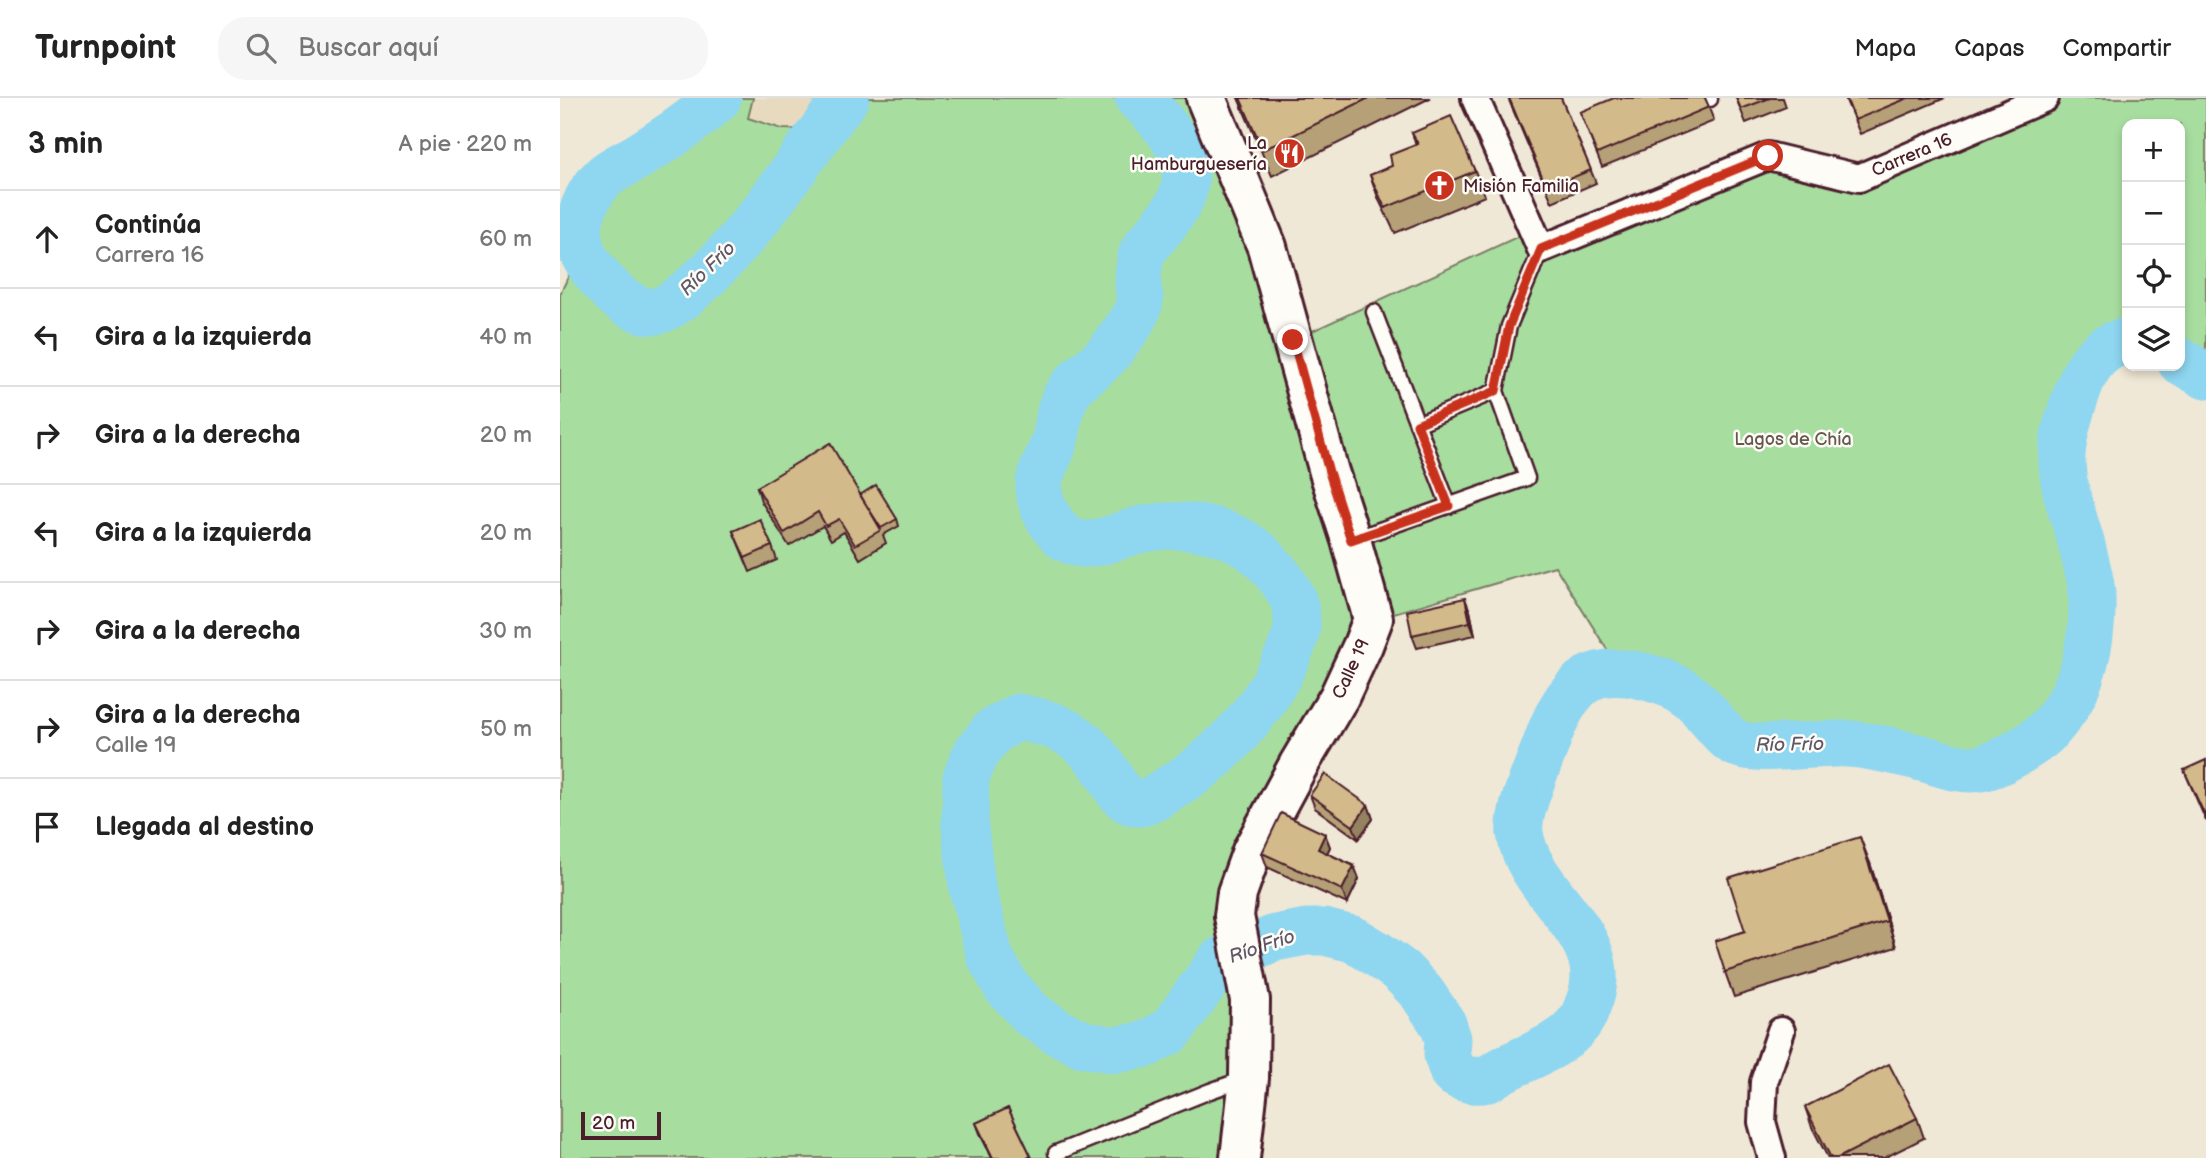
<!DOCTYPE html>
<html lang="es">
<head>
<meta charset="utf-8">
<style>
  body { margin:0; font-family:"Balsamiq Sans",sans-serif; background:#f6f6f6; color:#222 }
  .controls { position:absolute; right:21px; top:21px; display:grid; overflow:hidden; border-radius:14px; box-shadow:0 4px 10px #0003 }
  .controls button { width:63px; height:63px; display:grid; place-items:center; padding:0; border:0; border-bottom:2px solid #e0e0e0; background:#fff; color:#222; font:35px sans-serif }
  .scale { position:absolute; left:21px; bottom:18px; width:80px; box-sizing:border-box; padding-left:7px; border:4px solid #4a1f2b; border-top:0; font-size:19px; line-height:24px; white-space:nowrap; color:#4a1f2b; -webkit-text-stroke:5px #fdfcf7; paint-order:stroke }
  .stop { position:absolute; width:21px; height:21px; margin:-16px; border:5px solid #c8321e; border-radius:50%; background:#fff }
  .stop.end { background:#c8321e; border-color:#fff; box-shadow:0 2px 7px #0008 }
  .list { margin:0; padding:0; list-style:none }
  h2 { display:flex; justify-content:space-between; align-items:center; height:91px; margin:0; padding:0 28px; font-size:30px }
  h2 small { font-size:23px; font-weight:400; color:#767676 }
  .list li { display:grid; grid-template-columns:46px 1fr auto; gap:21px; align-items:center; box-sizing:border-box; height:98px; padding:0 28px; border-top:2px solid #e0e0e0 }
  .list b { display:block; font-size:26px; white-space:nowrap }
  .list p { margin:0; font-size:23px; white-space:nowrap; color:#767676 }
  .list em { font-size:23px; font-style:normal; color:#767676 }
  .icon { flex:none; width:38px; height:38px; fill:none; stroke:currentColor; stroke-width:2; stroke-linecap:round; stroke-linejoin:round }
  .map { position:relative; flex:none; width:1646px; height:1060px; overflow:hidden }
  header { display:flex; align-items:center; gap:42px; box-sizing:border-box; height:98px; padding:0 35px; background:#fff; border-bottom:2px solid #e0e0e0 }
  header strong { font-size:33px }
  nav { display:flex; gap:38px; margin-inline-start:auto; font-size:24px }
  .search { width:490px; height:63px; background:#f6f6f6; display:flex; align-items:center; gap:18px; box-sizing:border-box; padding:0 24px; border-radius:28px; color:#767676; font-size:26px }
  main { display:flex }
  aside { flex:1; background:#fff }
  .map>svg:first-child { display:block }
  .built { fill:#e7dabf }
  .green { fill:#a8dda0; stroke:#797e66; stroke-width:2 }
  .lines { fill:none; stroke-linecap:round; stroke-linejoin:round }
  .river { stroke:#8fd6f0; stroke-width:47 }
  .lane-casing { stroke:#4a1f2b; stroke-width:19 }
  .street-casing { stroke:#4a1f2b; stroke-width:32 }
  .secondary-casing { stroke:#4a1f2b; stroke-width:44 }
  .lane { stroke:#fdfcf7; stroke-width:14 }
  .street { stroke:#fdfcf7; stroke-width:26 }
  .secondary { stroke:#fdfcf7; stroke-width:38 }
  .wall { fill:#b5a077; stroke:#4a1f2b; stroke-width:2 }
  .shaded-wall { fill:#948261; stroke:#4a1f2b; stroke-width:2 }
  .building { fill:#d3ba8a; stroke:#4a1f2b; stroke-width:2 }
  .route { stroke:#c8321e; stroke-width:9 }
  .labels { text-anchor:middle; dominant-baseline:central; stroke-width:5; stroke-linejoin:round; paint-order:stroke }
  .poi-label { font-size:18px; fill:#4a1f2b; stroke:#fdfcf7; text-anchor:end }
  .street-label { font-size:18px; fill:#4a1f2b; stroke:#fdfcf7 }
  .park-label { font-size:18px; fill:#66584e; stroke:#fdfcf7 }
  .water-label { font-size:19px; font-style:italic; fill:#5f5666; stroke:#fdfcf7 }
</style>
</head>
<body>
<header>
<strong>Turnpoint</strong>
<div class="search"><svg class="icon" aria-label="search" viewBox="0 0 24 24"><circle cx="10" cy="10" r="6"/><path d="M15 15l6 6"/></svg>Buscar aquí</div>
<nav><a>Mapa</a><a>Capas</a><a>Compartir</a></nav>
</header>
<main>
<aside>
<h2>3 min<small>A pie · 220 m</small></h2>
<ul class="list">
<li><svg class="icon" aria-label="ahead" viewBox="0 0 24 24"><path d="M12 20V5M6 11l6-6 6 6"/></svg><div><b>Continúa</b><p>Carrera 16</p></div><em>60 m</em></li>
<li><svg class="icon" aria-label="left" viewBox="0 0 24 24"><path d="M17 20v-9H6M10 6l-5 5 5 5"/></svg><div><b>Gira a la izquierda</b></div><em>40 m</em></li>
<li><svg class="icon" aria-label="right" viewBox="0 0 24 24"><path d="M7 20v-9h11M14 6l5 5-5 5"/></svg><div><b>Gira a la derecha</b></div><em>20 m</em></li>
<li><svg class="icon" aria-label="left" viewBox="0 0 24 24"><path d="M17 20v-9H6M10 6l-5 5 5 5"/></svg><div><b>Gira a la izquierda</b></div><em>20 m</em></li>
<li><svg class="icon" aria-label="right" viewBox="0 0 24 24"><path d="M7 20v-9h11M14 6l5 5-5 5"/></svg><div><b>Gira a la derecha</b></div><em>30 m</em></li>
<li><svg class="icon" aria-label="right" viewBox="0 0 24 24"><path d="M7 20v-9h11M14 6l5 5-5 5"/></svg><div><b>Gira a la derecha</b><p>Calle 19</p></div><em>50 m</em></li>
<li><svg class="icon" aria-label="arrive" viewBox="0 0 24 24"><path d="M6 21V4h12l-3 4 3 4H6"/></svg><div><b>Llegada al destino</b></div></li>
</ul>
</aside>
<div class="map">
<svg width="1646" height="1060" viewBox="0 0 1646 1060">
  <rect width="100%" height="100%" fill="#f0e8d6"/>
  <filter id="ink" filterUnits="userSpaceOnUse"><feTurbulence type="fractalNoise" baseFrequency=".0143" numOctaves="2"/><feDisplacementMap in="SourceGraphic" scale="14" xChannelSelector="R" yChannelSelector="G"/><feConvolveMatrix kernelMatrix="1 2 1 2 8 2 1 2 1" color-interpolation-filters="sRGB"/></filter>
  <g filter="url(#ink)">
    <path class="built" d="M193,0H286L262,32L222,31L188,20Z"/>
    <path class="green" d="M158,0H193L188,20L222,31L261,32L286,0H646L733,242L972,132L980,151L1208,58L1299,80L1485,0H1646V278L1620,263V26H1567V243C1551,244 1534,258 1525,272C1514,289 1501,343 1503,364C1507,408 1526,449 1532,493C1533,503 1531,514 1530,524C1526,584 1501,634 1445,660C1427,668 1408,673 1389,669C1378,667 1369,661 1358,659C1324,651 1289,644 1254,646C1232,647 1194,656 1175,645C1165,639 1157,626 1149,618C1118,587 1103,583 1061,574L995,468L813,521L692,753L680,1060H0V196L21,152L18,127L29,96L46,78L137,20Z"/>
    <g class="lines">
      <path class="river" d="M158,0C133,24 106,41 77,59C67,65 54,70 45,78C26,95 14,125 21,150C24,163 45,187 55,196C67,207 87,218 103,211C119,204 132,191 145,179C200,127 240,60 286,0
        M578,0C605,24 636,60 622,98C618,109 609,120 602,129C596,138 584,147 581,158C579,167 578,179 578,188C578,192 580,196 580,200C580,214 567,231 558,242C554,248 549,256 543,261C527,277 508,285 501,310C498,322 498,334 494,345C490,358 481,371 479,385C477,401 488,422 499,434C523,460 556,436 583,431C624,423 671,429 702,459C719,476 739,501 737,526C737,538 731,550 726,561C704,613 657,664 607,692C599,697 589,704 580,705C561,705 555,686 547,674C540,663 529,650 519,642C498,627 483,624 458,619L433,633L416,655L406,679L405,730L412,789L430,859L446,888L472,917L498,934L523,946L555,952L586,946L610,933L661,862L715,840L746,834H764L793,841L816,855L841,873L862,895L883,926L888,941L887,957L893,975C905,982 914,984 928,981C957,960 997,954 1019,925C1023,920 1026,912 1028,906C1058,838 968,797 960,735C957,713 978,668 986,646C993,625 1007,593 1028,581C1055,566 1106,581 1129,598C1144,609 1160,636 1174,644C1194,656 1261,644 1288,646C1311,647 1336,654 1358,659C1379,664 1399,674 1421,670C1438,667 1471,648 1484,636C1493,628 1504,613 1510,602C1527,572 1533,532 1532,498C1532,484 1527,469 1524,456C1517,425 1501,391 1502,358C1503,335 1511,311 1519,289C1527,266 1542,247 1567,243
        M1620,263L1646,278"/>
      <defs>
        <path id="lane" d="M1149,0L1150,1
          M814,214L889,408
          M857,326L936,293
          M794,441L967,380L936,293L949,228L981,151
          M496,1055L650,993L684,981"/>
        <path id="street" d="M915,0L981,151L1208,58L1299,80L1485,0
          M1212,1060L1202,1024L1204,984L1221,933"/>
        <path id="secondary" d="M646,0L707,149L769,374L791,442L813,521L803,547L779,599L739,666L692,753L677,795L674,818L690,902L689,980L680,1060"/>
      </defs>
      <use href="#lane" class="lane-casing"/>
      <use href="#street" class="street-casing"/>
      <use href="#secondary" class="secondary-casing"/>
      <use href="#lane" class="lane"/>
      <use href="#street" class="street"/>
      <use href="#secondary" class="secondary"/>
    </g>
    <path class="wall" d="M678,0H870L712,78Z
      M948,0H1001L1036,85L992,104Z
      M1145,0L1154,23L1042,69L1020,14Z
      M1176,0H1223L1226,9L1186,25Z
      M1285,0H1385L1300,36Z
      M852,35L915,73L925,98L835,135L819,102L810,77L832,68L856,47Z
      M197,389L300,397L337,421L339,428L323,437L326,445L300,461L284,434L271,442L263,428L229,448L201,403Z
      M173,433L212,448L217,462L190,474Z
      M910,513L915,537L857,550L852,537Z
      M1646,662V723L1624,672Z
      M750,697L808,707L813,721L798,741L755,710Z
      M765,736L770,749L767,755L794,768L799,781L787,806L707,769L702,755Z
      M1310,765L1336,849L1174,899L1165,874L1185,833Z
      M1245,1009L1357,1020L1364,1040L1324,1060H1268L1252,1029Z
      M448,1010L472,1060H432L421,1038L416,1025Z"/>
    <path class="shaded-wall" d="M905,500L910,513L915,537L910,524Z
      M808,707L813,721L798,741L793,728Z
      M765,736L770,749L763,764L758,751Z
      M1300,739L1310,765L1336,849L1327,823Z
      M794,768L799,781L787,806L782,792Z"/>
    <path class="building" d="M680,0H809L703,52Z
      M949,0H1001L1031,72L987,90Z
      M1054,0H1145L1149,9L1037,56L1020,14Z
      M1176,0H1210L1181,11Z
      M1286,0H1348L1295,22Z
      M891,18L915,73L825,110L810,77L832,68L830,57L858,46L852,35Z
      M270,345L321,432L295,447L279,421L266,428L258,414L224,435L197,389Z
      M316,387L337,421L321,430L300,397Z
      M200,421L212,448L185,460L173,433Z
      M905,500L910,524L852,537L847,513Z
      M1646,662V720L1624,672Z
      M765,676L808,707L793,728L750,697Z
      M721,715L765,736L758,751L794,768L782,792L702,755Z
      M1300,739L1327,823L1165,874L1155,843L1185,833L1168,780Z
      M1329,966L1357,1020L1278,1060H1271L1245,1009Z
      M448,1010L471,1058L466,1060H433L416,1025Z"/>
  </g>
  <g class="lines" filter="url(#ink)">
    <path class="route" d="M733,242L769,374L791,442L889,408L857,326L936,293L949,228L981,151L1208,58"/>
  </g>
  <defs>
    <symbol id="restaurant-disc" viewBox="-11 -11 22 22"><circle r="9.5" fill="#c8321e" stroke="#fdfcf7"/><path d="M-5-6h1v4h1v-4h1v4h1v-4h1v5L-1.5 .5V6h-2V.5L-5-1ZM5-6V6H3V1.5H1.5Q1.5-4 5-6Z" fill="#fff"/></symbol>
    <symbol id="church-disc" viewBox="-11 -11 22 22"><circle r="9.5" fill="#c8321e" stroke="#fdfcf7"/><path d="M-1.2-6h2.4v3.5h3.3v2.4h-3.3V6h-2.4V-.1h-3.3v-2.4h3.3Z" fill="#fff"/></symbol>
  </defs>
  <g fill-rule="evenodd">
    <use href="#restaurant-disc" x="712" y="38" width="35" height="35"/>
    <use href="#church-disc" x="862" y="70" width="35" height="35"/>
  </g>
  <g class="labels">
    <g class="poi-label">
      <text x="707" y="45">La<tspan x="707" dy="21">Hamburguesería</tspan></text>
      <text x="903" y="88" text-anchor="start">Misión Familia</text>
    </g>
    <g class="street-label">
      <text transform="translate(1352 57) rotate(-23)">Carrera 16</text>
      <text transform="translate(791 571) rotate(-65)">Calle 19</text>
    </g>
    <g class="park-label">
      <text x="1233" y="341">Lagos de Chía</text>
    </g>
    <g class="water-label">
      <text transform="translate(148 171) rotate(-44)">Río Frío</text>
      <text transform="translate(1230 647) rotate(-1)">Río Frío</text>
      <text transform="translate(702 849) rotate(-19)">Río Frío</text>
    </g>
  </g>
</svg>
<div class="controls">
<button>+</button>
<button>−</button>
<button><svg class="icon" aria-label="locate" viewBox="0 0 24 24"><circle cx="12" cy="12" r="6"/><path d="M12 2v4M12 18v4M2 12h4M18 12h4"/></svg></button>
<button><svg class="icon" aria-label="layers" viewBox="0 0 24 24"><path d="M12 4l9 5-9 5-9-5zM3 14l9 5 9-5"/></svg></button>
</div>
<div class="scale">20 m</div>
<div class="stop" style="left:1208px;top:58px"></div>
<div class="stop end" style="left:733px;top:242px"></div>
</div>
</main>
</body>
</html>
